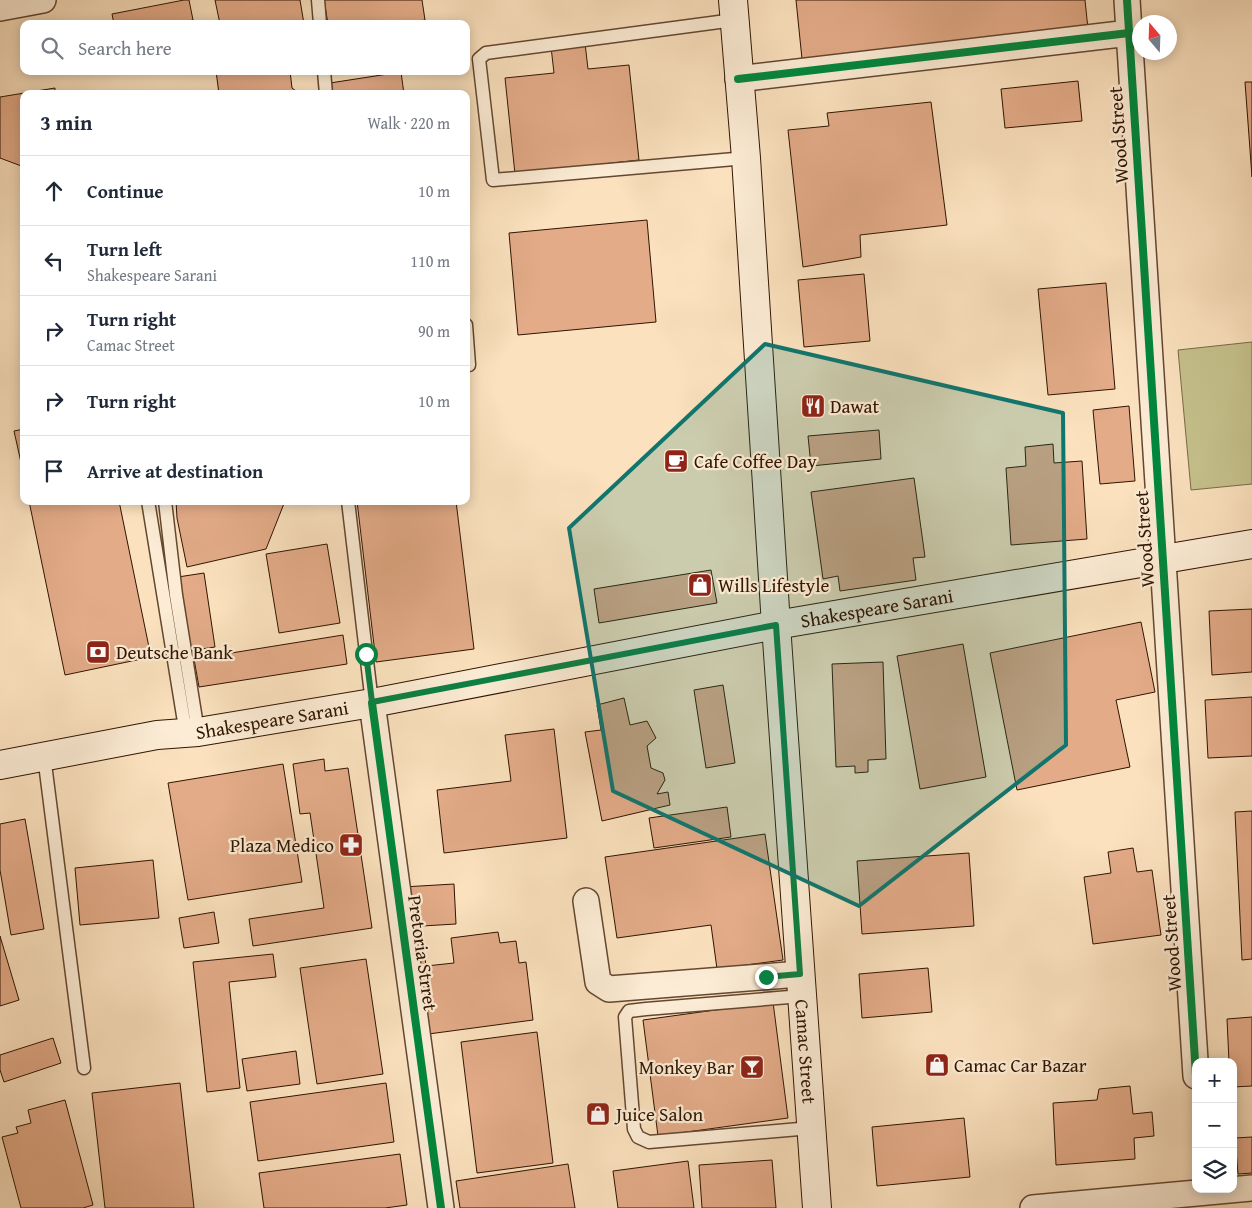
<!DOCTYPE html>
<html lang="en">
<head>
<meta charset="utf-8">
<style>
  body { margin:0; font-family:"Gentium Book Plus",serif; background:#f6f6f7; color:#1f2937 }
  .controls { position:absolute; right:15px; bottom:15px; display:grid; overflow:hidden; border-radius:10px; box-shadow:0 2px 12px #0003 }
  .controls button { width:45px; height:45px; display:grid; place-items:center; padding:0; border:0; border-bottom:1px solid #e0e1e3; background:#fff; color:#1f2937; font:25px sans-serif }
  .compass { position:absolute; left:1132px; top:15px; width:45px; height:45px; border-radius:50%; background:#fff; box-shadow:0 2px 12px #0003; rotate:341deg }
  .stop { position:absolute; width:15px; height:15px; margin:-11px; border:4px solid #0b8043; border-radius:50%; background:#fff }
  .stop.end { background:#0b8043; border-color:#fff; box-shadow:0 1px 5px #0008 }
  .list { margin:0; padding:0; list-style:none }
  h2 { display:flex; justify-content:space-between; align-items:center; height:65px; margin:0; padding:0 20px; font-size:21px }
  h2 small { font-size:16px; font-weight:400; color:#747a83 }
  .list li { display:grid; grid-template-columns:32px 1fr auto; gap:15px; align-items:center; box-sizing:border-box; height:70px; padding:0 20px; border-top:1px solid #e0e1e3 }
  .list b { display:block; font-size:19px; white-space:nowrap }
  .list p { margin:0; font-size:16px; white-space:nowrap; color:#747a83 }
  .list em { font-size:16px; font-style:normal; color:#747a83 }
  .icon { flex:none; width:28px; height:28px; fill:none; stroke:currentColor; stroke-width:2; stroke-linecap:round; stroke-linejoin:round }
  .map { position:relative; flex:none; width:1252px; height:1208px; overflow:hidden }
  .search { position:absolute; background:#fff; box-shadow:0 2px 12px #0003; left:20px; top:20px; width:450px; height:55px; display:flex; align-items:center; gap:12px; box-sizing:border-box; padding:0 18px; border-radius:10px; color:#747a83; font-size:19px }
  .panel { position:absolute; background:#fff; box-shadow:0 2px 12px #0003; left:20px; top:90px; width:450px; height:415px; border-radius:10px }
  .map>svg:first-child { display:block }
  .green { fill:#c5c18c; stroke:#7a6a46 }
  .building { fill:#e3ab88; stroke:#301400 }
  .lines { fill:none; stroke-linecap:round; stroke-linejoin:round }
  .service-casing { stroke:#634730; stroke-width:15 }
  .minor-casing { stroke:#634730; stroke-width:28 }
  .secondary-casing { stroke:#301400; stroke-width:30 }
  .service { stroke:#fcecd5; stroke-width:12 }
  .minor { stroke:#fcecd5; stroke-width:25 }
  .secondary { stroke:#fcecd5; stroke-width:28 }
  .cycleway-casing { stroke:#fcecd5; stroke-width:11 }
  .cycleway { stroke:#00873e; stroke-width:8 }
  .route { stroke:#0b8043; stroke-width:6 }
  .marked { fill:#0f766e; fill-opacity:0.2; stroke:#0f766e; stroke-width:4; stroke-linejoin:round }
  .labels { text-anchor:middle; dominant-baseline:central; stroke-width:4.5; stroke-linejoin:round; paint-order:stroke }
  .street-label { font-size:19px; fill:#301400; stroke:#fcecd5 }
  .poi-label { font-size:19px; fill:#301400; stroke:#fcecd5; text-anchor:start }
</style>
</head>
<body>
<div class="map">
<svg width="1252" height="1208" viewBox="0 0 1252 1208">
  <rect width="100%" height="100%" fill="#fbe1be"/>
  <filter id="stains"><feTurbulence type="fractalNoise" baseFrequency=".004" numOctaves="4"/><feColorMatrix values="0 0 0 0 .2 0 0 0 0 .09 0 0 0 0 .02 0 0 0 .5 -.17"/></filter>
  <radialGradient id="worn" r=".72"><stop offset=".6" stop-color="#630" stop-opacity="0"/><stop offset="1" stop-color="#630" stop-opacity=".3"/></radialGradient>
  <path class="green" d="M1252,342V484L1191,490L1178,350Z"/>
  <path class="building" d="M184,0H189L193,20L173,24H114L112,14Z
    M215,0H300L304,24H220Z
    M324,0H422L425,20L402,24H328Z
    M796,0H1085L1088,29L802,59Z
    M585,43L588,69L629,65L639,160L515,174L505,78L554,73L551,47Z
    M216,71H290L292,88L300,94H219Z
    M401,72L404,94H331L330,83Z
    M1078,81L1082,121L1005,128L1001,89Z
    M1245,82H1252V177Z
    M55,88V94H24V167L0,158V97Z
    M931,102L947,225L860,235L861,257L803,267L788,130L829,126L827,113Z
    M647,220L656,322L518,335L509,233Z
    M864,274L870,341L804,347L798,280Z
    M1106,283L1115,389L1048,395L1038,289Z
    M1129,406L1135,481L1100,484L1093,410Z
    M24,429V476L14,431Z
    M879,430L881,459L811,466L808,436Z
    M1053,444L1054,463L1082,461L1087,539L1011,545L1006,468L1026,466L1025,447Z
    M914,478L925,557L913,558L916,580L840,591L838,576L823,579L811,492Z
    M29,501H119L151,657L65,675Z
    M176,501H285L266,549L187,567L177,518Z
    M357,501H456L474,649L376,662Z
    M327,544L340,623L279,633L266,554Z
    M711,570L717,603L599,623L594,589Z
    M204,573L215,647L189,651L178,577Z
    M1252,609V672L1212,675L1209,611Z
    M1141,622L1155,692L1116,700L1130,767L1017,790L990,653Z
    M343,635L347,664L199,687L194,659Z
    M963,644L986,777L920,789L897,656Z
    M883,662L886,759L868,760V772L855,773V766L836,767L832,664Z
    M723,685L735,763L706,768L694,690Z
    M1252,697V756L1208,758L1205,700Z
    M624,698L630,725L647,721L656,738L647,746L651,768L663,773L665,780L657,794L668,792L670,805L602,821L585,732L601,730L597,705Z
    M554,729L567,838L444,853L437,790L511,781L505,735Z
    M324,759L325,771L348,768L372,928L253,946L249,919L324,908L310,813L300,814L293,764Z
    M283,764L302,882L188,900L168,783Z
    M727,807L731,837L654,848L649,818Z
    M1252,811V959L1242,960L1235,812Z
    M25,819L44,929L11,935L0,870V824Z
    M765,834L783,960L717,969L711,925L617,938L605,857Z
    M1133,848L1137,872L1152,870L1161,935L1093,944L1084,877L1111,873L1108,852Z
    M969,853L974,926L862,934L857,861Z
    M153,860L159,918L80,925L75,868Z
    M454,884L456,924L405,927L403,887Z
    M214,912L219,943L184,948L179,918Z
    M498,932L500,943L516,941L519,963L526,962L533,1020L421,1035L410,944L423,942L426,966L454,963L451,938Z
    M0,936L19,1000L0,1006Z
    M273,954L276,977L229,982L240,1088L207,1092L193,962Z
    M366,959L383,1074L317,1084L300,968Z
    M928,968L932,1012L862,1018L859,974Z
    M773,1002L788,1118L658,1136L643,1020Z
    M1252,1017V1086L1233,1087V1062H1229L1227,1019Z
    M537,1032L553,1163L477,1173L461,1042Z
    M53,1038L61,1063L4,1082L0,1070V1055Z
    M296,1051L300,1084L247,1091L242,1059Z
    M180,1083L194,1208H105L92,1093Z
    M386,1083L394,1142L258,1161L250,1102Z
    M1130,1086L1133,1114L1152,1112L1154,1136L1134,1138L1135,1159L1056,1165L1053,1103L1097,1100L1099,1089Z
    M65,1100L93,1205L83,1208H21L2,1137L18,1133L16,1127L31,1123L28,1110Z
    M964,1118L970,1177L877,1186L872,1127Z
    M1252,1137V1173L1238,1174L1235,1138Z
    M400,1154L407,1205L385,1208H264L259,1173Z
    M772,1160L776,1208H702L699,1165Z
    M688,1161L694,1208H618L613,1171Z
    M568,1164L575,1208H460L456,1181Z"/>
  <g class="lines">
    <defs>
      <path id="service" d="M318,0L320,24
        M734,20L486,53L479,59L493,180L746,158
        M324,71L326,94
        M466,325L469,365H466
        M148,501L186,734
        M165,501L176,595L198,732
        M348,501L372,703
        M44,756L84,1068
        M802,996L646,1009L629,1011L625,1017L634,1129L638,1137L649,1142L811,1128"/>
      <path id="minor" d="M1127,0L1196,1076
        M0,8L43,0
        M738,79L1129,33
        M372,703L441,1208
        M586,901L598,982L609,989L800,974
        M1033,1208L1252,1188"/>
      <g id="secondary">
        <path id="s1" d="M733,0L746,158L776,625L817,1208"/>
        <path id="s2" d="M0,765L157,735L198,732L372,703L776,625L1252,544"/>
      </g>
    </defs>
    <use href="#service" class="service-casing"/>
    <use href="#minor" class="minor-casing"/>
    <use href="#secondary" class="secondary-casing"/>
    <use href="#service" class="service"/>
    <use href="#minor" class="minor"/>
    <use href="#secondary" class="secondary"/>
    <defs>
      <path id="cycleway" d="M1127,0L1196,1076
        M738,79L1129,33
        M372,703L441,1208"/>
    </defs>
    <use href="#cycleway" class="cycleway-casing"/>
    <use href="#cycleway" class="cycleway"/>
  </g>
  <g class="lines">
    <path class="route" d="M366,654L372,702L776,625L800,974L766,977"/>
  </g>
  <path class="marked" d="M765,344L1063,413L1066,745L859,906L613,791L569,528Z"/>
  <defs>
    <symbol id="restaurant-square" viewBox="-11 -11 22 22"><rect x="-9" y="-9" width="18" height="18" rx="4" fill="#8f2418" stroke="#fcecd5"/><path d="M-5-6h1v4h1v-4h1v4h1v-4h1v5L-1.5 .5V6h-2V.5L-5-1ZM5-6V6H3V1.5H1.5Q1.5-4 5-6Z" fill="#fff"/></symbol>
    <symbol id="cafe-square" viewBox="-11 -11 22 22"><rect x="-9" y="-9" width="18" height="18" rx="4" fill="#8f2418" stroke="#fcecd5"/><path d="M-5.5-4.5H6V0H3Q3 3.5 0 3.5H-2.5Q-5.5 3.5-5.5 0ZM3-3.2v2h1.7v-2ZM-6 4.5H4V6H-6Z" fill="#fff"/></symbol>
    <symbol id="shop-square" viewBox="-11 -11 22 22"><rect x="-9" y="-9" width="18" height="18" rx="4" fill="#8f2418" stroke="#fcecd5"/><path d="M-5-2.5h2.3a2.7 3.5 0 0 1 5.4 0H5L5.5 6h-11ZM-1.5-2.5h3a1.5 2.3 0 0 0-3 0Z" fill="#fff"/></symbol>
    <symbol id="bank-square" viewBox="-11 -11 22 22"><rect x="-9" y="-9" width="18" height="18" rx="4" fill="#8f2418" stroke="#fcecd5"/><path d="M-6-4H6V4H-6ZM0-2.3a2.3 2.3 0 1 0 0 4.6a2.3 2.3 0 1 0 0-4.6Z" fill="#fff"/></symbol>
    <symbol id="pharmacy-square" viewBox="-11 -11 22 22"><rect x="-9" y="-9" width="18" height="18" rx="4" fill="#8f2418" stroke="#fcecd5"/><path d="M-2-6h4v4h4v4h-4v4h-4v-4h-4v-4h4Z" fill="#fff"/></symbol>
    <symbol id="bar-square" viewBox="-11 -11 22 22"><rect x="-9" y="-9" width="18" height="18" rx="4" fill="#8f2418" stroke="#fcecd5"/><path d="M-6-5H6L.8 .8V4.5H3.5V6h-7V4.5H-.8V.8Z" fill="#fff"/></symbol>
  </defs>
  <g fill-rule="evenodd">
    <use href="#restaurant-square" x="799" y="392" width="28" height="28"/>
    <use href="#cafe-square" x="662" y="447" width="28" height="28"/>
    <use href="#shop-square" x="686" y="571" width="28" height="28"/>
    <use href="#bank-square" x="84" y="638" width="28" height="28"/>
    <use href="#pharmacy-square" x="337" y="831" width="28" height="28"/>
    <use href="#shop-square" x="923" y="1051" width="28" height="28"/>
    <use href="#bar-square" x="738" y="1053" width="28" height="28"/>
    <use href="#shop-square" x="584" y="1100" width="28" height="28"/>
  </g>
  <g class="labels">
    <g class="street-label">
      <text transform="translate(1118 135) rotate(-94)">Wood Street</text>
      <text transform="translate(1144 539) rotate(-94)">Wood Street</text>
      <text stroke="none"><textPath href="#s2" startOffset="891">Shakespeare Sarani</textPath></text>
      <text stroke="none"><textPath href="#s2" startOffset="276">Shakespeare Sarani</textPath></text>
      <text transform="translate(1171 943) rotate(-94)">Wood Street</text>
      <text transform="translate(423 953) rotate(82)">Pretoria Strret</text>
      <text stroke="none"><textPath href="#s1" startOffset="1054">Camac Street</textPath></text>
    </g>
    <g class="poi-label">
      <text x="830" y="406">Dawat</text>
      <text x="694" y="461">Cafe Coffee Day</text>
      <text x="718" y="585">Wills Lifestyle</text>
      <text x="116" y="652">Deutsche Bank</text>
      <text x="334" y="845" text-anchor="end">Plaza Medico</text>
      <text x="954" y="1065">Camac Car Bazar</text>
      <text x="734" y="1067" text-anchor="end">Monkey Bar</text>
      <text x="616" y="1114">Juice Salon</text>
    </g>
  </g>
  <rect width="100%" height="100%" filter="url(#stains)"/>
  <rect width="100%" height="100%" fill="url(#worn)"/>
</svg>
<div class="controls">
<button>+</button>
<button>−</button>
<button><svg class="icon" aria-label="layers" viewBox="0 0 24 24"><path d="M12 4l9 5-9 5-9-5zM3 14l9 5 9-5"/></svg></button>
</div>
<svg class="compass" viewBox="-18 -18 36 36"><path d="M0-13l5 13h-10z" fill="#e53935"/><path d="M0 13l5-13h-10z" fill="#747a83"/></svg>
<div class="stop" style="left:366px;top:654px"></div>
<div class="stop end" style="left:766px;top:977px"></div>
<div class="search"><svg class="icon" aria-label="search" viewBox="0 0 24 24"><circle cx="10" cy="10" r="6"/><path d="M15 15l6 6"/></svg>Search here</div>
<section class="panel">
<h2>3 min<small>Walk · 220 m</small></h2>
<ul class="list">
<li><svg class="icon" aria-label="ahead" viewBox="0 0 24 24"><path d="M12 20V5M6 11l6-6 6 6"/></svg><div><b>Continue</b></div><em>10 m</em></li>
<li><svg class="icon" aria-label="left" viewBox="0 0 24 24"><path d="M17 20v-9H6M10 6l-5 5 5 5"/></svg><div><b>Turn left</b><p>Shakespeare Sarani</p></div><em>110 m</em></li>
<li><svg class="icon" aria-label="right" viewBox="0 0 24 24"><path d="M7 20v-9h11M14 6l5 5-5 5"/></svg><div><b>Turn right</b><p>Camac Street</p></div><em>90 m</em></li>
<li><svg class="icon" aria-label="right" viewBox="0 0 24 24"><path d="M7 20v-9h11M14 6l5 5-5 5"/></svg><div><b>Turn right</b></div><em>10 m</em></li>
<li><svg class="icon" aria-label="arrive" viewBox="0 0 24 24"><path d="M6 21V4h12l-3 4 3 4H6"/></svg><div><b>Arrive at destination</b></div></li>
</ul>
</section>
</div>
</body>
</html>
